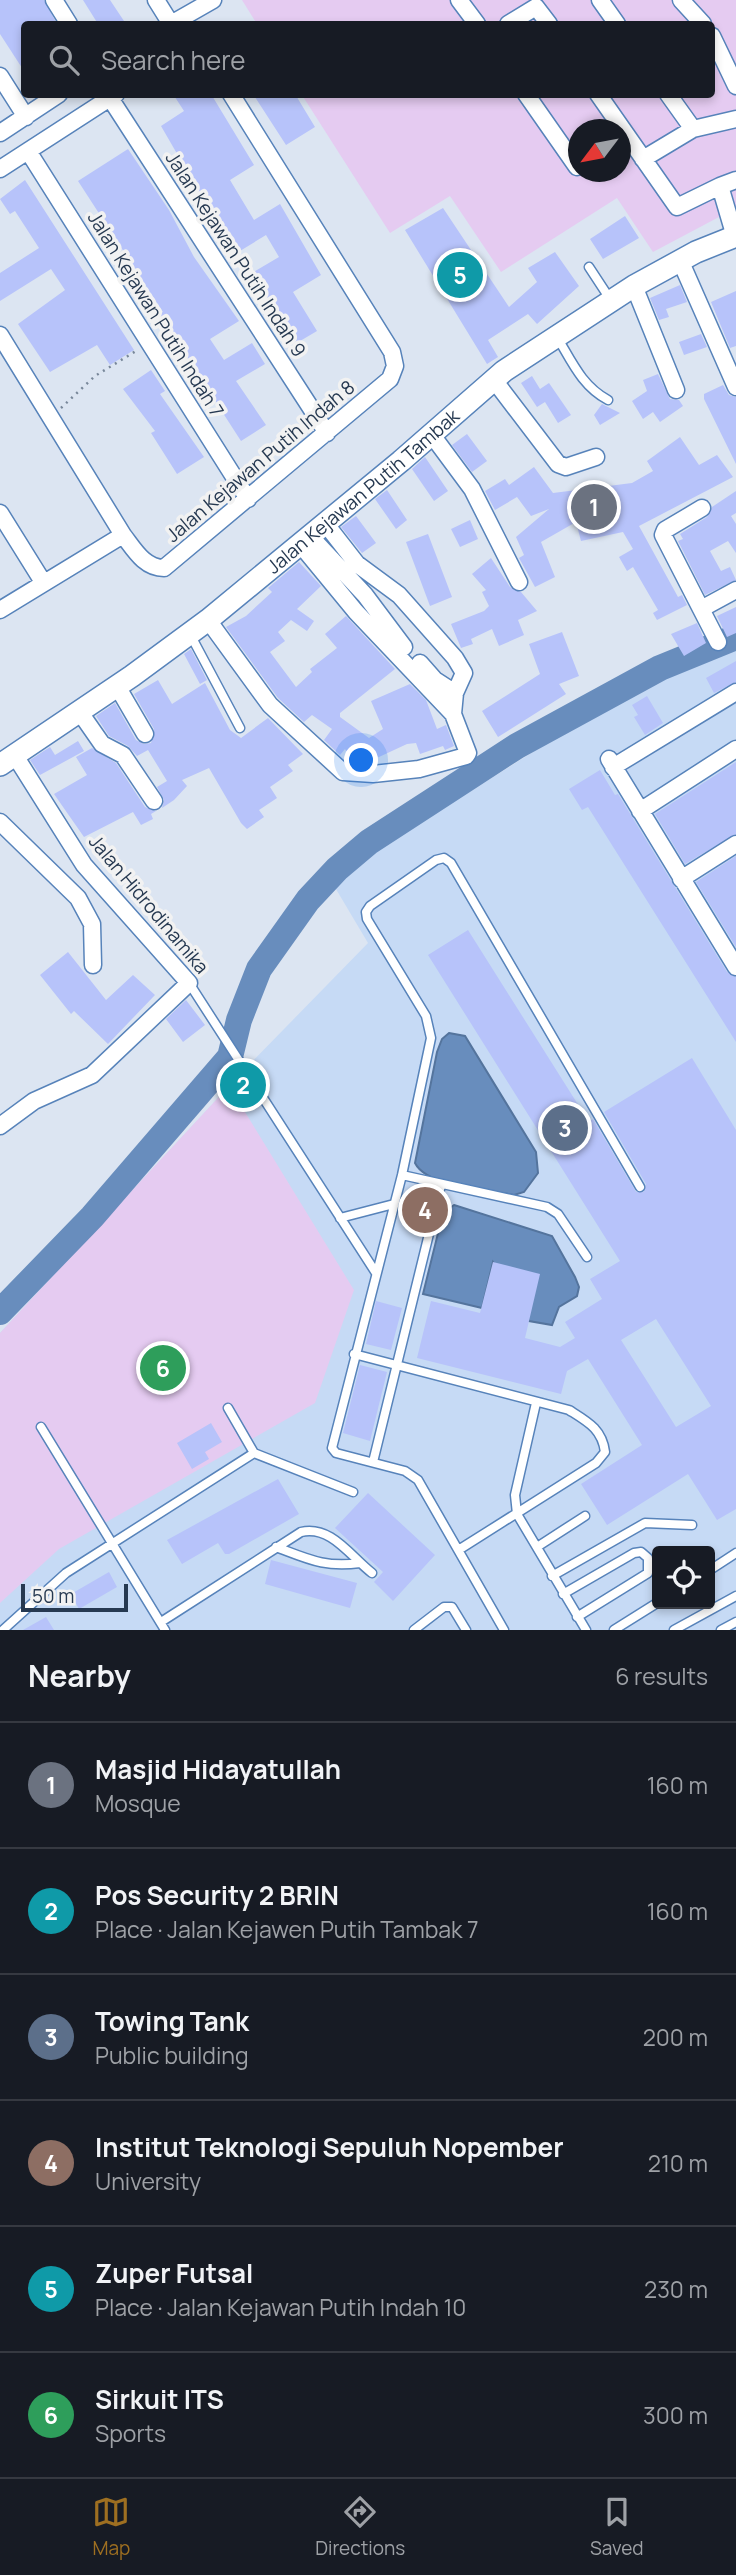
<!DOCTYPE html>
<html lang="en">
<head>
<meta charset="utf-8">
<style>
  body { margin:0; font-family:Manrope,sans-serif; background:#242831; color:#f1f3f6 }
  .controls { position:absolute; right:21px; bottom:21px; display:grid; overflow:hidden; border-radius:7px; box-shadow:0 4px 10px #0003 }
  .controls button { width:63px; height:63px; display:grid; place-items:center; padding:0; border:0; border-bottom:2px solid #363941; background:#171b24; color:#f1f3f6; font:35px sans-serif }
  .compass { position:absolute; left:568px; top:119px; width:63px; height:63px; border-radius:50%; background:#171b24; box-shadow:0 4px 10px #0003; rotate:238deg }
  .scale { position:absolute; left:21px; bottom:18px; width:107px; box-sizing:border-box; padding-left:7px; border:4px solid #263951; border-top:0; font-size:19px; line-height:24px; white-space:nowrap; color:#263951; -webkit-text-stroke:5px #f2f2f2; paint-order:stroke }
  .you { position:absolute; left:362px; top:761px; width:24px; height:24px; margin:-18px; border:5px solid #fff; border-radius:50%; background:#1a73e8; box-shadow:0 0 0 10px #1a73e833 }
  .badge { display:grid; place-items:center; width:46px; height:46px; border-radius:50%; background:#9e6f21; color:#fff; font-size:23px; font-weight:700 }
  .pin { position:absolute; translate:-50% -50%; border:4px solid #fff; box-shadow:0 2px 7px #0006 }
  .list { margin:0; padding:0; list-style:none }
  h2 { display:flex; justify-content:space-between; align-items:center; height:91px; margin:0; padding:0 28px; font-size:30px }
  h2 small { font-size:23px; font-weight:400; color:#9ea1a6 }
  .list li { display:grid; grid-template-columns:46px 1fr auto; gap:21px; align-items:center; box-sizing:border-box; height:126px; padding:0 28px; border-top:2px solid #363941 }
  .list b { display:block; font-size:26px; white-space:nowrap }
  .list p { margin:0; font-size:23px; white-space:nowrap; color:#9ea1a6 }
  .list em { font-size:23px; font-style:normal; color:#9ea1a6 }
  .icon { flex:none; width:38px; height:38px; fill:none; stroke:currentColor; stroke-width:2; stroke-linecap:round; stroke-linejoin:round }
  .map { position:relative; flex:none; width:736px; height:1630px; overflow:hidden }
  .search { position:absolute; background:#171b24; box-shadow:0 4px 10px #0003; left:21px; right:21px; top:21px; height:77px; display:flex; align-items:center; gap:18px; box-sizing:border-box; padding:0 24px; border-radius:7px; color:#9ea1a6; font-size:26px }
  .sheet { height:847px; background:#171b24 }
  nav { display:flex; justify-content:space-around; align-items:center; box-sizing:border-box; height:98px; border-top:2px solid #363941; background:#171b24; font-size:19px; color:#9ea1a6 }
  nav a { display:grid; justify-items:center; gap:4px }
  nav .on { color:#9e6f21 }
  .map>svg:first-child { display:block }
  .built { fill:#c6daf5; fill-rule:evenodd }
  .green { fill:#e5cbf1; fill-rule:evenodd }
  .water { fill:#688dbd; stroke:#54749d; stroke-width:2 }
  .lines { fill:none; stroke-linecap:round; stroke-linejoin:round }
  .river { stroke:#688dbd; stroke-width:26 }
  .building { fill:#b7c3fa; fill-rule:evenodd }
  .lane-casing { stroke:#5783ba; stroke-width:11 }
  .street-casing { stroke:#5783ba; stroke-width:19 }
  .secondary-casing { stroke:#5783ba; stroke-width:24 }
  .path { stroke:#78879a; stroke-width:2.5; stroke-dasharray:2 5; stroke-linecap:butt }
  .lane { stroke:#fff; stroke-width:8 }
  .street { stroke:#fff; stroke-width:16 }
  .secondary { stroke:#fff; stroke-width:21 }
  .labels { text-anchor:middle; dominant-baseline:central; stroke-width:7; stroke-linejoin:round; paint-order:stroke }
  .street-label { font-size:19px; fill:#263951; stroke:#f2f2f2 }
</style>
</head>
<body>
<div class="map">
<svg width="736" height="1630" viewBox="0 0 736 1630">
  <rect width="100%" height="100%" fill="#dce5f2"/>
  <path class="built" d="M736,645V1630H0V1333L244,1070L368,943L330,879L549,742L708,655ZM657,1551H710V1604H657Z"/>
  <path class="green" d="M242,0H736V208L653,252L617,198L501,272L450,196L390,233L302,95L712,94V24H257ZM578,130H620V172H578Z
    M229,1086L354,1290L315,1403L59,1549L0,1603V1333Z"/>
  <path class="water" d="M449,1033L465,1036L536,1152L538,1173L524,1192L514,1195C488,1190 427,1187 415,1163L437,1052L442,1039Z
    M454,1205L552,1236L575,1277L579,1287L577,1296L559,1307L552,1325L529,1321L493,1262L482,1308L423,1294L443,1213Z"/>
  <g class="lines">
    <path class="river" d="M0,1312L92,1217L230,1057L239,1020L259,969L308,900L337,869L369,842L517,746L660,668L736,637"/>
  </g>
  <path class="building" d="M0,0H44L57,24H24V71L0,34Z
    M83,0H110L126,24H98Z
    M173,94H211L254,165L230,180L254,220L280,204L321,275L293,292L317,331L295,344L252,273L279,257L266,235L235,254L161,126L184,111Z
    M253,94H295L315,127L286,145Z
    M128,149L169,210L194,257L239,321L210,339L224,360L252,343L265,364L236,381L266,425L241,441L159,314L163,312L78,181Z
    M25,180L134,350L110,365L97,345L50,372L18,324L65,290L51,269L0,301V273L39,248L15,211L10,214L0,199Z
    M443,208L509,307L537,282L528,268L555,252L579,286L537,324L528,314L488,340L498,357L487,364L405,230Z
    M625,216L639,238L603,259L590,239Z
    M680,285L687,302L666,309L669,317L659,320L650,298Z
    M736,291V346L730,348L711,302Z
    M701,334L707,347L684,355L679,342Z
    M151,370L165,391L160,394L204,457L177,474L151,433L155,431L123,389Z
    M658,374L670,399L679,400L683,406L660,422L653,412L643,419L632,401L647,391L643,380Z
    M532,376L540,389L549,383L571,415L558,423L545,402L537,407L521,383Z
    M723,385L729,395L736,397V464L704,399V394Z
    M602,404L620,413L600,425L594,415Z
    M467,434L487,461L472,472L452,445Z
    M680,437L699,465L717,455L733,477L639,526L678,597L682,595L687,605L657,620L653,613L658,610L633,567L627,571L619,557L633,549L623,532L581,541L576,522L541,542L555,577L535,587L519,558L524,555L516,537L549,509L531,516L517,497L495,510L485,491L505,479L509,485L534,467L553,493L632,483L653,471L647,461Z
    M425,457L448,491L434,501L412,469Z
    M387,490L407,520L396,529L375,499Z
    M736,491V513L731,516L736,524V553L728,541L710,551L721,571L730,567L736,580L705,595L678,541L683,539L680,534L707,517L712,507Z
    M356,516L376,543L362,553L341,527Z
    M470,520L478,539L460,547L451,529Z
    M428,534L452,597L430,606L406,542Z
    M491,558L510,587L521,592L537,611L518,620L524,635L499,646L492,629L471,639L473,644L461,648L451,624L484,611L489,606L482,592L486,590L472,574Z
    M299,562L321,586L297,609L314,621L307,631L291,620L278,632L285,641L270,652L296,687L312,672L310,669L337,648L325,634L346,616L395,669L340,713V717L369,738L383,729L371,701L410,684L426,700L437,729L446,725L454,746L445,750L443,746L420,754L416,743L407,744L366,763L353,762L345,749L340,755L324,740L332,729L312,715L304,722L278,698L226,627L246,616L272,592L268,588Z
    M736,602V633L727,637L717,616L736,607Z
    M697,623L706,643L684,656L671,634Z
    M562,632L579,676L559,684L566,694L498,737L482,711L540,674L529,644Z
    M191,649L207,680L200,684L184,654Z
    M736,661V682L714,693L706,678Z
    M158,680L172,704L205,683L230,730L241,738L268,718L303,754L288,765L293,771L270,787L277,798L259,810L264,817L247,829L241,823L209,768L182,780L187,786L174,800L162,808L164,800L157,787L167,781L148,750L137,756L128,746L109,736L96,716L115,703L136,740L144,744L151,743L154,729L134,694Z
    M647,696L663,723L645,735L634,717L638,715L632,705Z
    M78,741L84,751L40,775L30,760L50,747L55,755Z
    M92,748L116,763L145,807L156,811L151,814L153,819L141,825L133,812L84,837L54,794L87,775L76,757Z
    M736,762V834L685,864L655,814Z
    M600,770L615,795L618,794L727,972L736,977V1042L588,807L582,810L569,789Z
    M736,856V947L696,882Z
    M468,930L589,1122L593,1119L636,1192H644L646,1184L604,1112L692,1058L736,1130V1509L717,1520L688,1474L607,1525L581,1484L642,1445L588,1359L567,1371L561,1394L417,1358L431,1301L480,1313L493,1262L540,1274L525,1338L560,1347L575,1338L565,1322L602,1299L590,1279L620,1261L428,955ZM656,1319L711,1406L676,1427L621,1340Z
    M68,952L106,1000L133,975L155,995L108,1044L74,1011L71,1014L40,975Z
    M186,1000L205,1025L183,1042L166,1019Z
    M376,1301L402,1308L391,1350L366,1344Z
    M360,1365L387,1372L370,1441L343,1433Z
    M211,1423L222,1442L205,1452L209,1459L192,1469L177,1443Z
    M278,1479L299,1514L229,1554H225L218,1543L182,1564L167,1540Z
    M368,1493L435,1555L393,1601L374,1582L383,1572L335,1528Z
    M271,1560L357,1583L350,1608L265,1584Z
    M109,1572L117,1587L79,1609L71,1594Z
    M46,1617L54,1630H23Z"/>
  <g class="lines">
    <defs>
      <path id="lane" d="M589,267L610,299
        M557,337C572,362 582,386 608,400
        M191,636L240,728
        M189,983L376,1273
        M402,1175L547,1207L558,1214L587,1257
        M340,1218L394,1204
        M354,1354L569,1410C588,1422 602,1429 605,1452L596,1463L460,1549
        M536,1403L515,1495L517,1514L586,1630
        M228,1408L254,1453
        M41,1427L165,1630
        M373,1462L441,1185
        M276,1547C308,1559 325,1568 360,1563
        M537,1547L585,1516
        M710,1570L736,1553
        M552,1576L645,1523L692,1525
        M563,1594L634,1553L641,1552L648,1558V1573L577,1617
        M161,1622L301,1532C331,1525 350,1556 372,1573
        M3,1630L66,1573L254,1453L353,1492
        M414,1630L444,1607H452L466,1630
        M504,1630L418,1480L405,1471L336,1453L332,1448L402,1175L431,1038L426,1016L367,919L366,912L370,906L436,860L444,858L451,863L640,1187
        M614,1630L657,1603
        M674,1630L736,1596
        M721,1630L736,1622"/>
      <path id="street" d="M54,0L69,24
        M156,0L171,24
        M459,0L477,24
        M600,0L617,24
        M681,0L703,24
        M171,24L213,0
        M508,24L536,7L549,24
        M712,36L736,86
        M0,76L26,117
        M526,94L577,167
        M598,94L677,207L720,186
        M668,94L693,129
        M110,98L327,433
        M0,133L59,94
        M28,151L248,499
        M643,159L693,129L736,119
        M0,169L116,94
        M735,237L720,186L736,180
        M680,260L736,387
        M634,286L676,390
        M0,335L123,535C134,549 144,568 164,568L390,379L395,366L392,352L231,94
        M494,380L558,464L566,467L596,457
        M432,435L472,489L519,582
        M0,513L43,582
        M310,536L365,595L404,647
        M300,544L356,612L453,714
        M701,609L663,535L665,530L702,508
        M0,610L123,535
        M208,620L270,705L343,772L373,774L419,769L466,756L468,753L453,714L455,693L464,673L455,658L399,595L357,564L325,523
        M718,642L701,609L736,590
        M420,663L435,680L455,693
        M117,686L145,734
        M79,711L102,744L123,755L154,801
        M609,759L736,967
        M613,767L736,692
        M640,811L736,749
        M0,822L78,898L92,924L93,965
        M681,879L736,844
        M0,1126L34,1101L92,1075L189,983L84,865L14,754"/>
      <g id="secondary">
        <path id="s1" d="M0,765L132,676L208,620L401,461L504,371L634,286L696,252L736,236"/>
      </g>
    </defs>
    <use href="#lane" class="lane-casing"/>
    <use href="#street" class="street-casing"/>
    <use href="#secondary" class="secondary-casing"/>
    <path class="path" d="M61,408L95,376L136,351"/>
    <use href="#lane" class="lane"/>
    <use href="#street" class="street"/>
    <use href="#secondary" class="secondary"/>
  </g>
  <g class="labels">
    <g class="street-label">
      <text transform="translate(236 254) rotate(57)">Jalan Kejawan Putih Indah 9</text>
      <text transform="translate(156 314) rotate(58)">Jalan Kejawan Putih Indah 7</text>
      <text transform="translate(260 461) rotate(-40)">Jalan Kejawan Putih Indah 8</text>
      <text stroke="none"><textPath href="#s1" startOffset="455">Jalan Kejawan Putih Tambak</textPath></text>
      <text transform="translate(149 904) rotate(50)">Jalan Hidrodinamika</text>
    </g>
  </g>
</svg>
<div class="controls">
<button><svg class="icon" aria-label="locate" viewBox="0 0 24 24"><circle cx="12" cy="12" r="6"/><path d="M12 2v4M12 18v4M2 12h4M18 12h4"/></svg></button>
</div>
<svg class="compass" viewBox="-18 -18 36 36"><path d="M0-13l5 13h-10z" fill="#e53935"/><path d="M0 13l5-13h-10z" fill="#9ea1a6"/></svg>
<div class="scale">50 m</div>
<div class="you"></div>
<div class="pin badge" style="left:594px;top:507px;background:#6b7280">1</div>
<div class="pin badge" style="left:243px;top:1085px;background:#0f9aa8">2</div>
<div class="pin badge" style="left:565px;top:1128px;background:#5c6f8a">3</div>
<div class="pin badge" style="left:425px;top:1210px;background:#8d6e63">4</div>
<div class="pin badge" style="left:460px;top:275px;background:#0f9aa8">5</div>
<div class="pin badge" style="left:163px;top:1368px;background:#2e9e5b">6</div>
<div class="search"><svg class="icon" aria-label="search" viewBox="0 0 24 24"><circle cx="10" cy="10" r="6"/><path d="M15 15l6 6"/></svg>Search here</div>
</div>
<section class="sheet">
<h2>Nearby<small>6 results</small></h2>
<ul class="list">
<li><span class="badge" style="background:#6b7280">1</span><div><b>Masjid Hidayatullah</b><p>Mosque</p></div><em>160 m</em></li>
<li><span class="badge" style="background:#0f9aa8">2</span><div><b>Pos Security 2 BRIN</b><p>Place · Jalan Kejawen Putih Tambak 7</p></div><em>160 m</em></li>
<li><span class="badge" style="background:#5c6f8a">3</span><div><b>Towing Tank</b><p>Public building</p></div><em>200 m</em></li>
<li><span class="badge" style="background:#8d6e63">4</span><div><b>Institut Teknologi Sepuluh Nopember</b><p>University</p></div><em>210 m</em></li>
<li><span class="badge" style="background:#0f9aa8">5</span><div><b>Zuper Futsal</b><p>Place · Jalan Kejawan Putih Indah 10</p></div><em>230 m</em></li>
<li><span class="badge" style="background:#2e9e5b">6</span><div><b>Sirkuit ITS</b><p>Sports</p></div><em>300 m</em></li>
</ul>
</section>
<nav>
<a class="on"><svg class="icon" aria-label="map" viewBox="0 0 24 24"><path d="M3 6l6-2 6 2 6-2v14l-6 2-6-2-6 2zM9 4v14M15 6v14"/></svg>Map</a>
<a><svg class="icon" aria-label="directions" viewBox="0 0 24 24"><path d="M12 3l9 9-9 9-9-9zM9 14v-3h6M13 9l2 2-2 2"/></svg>Directions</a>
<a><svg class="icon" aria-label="saved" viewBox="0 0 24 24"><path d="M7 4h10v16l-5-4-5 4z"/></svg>Saved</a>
</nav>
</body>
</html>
